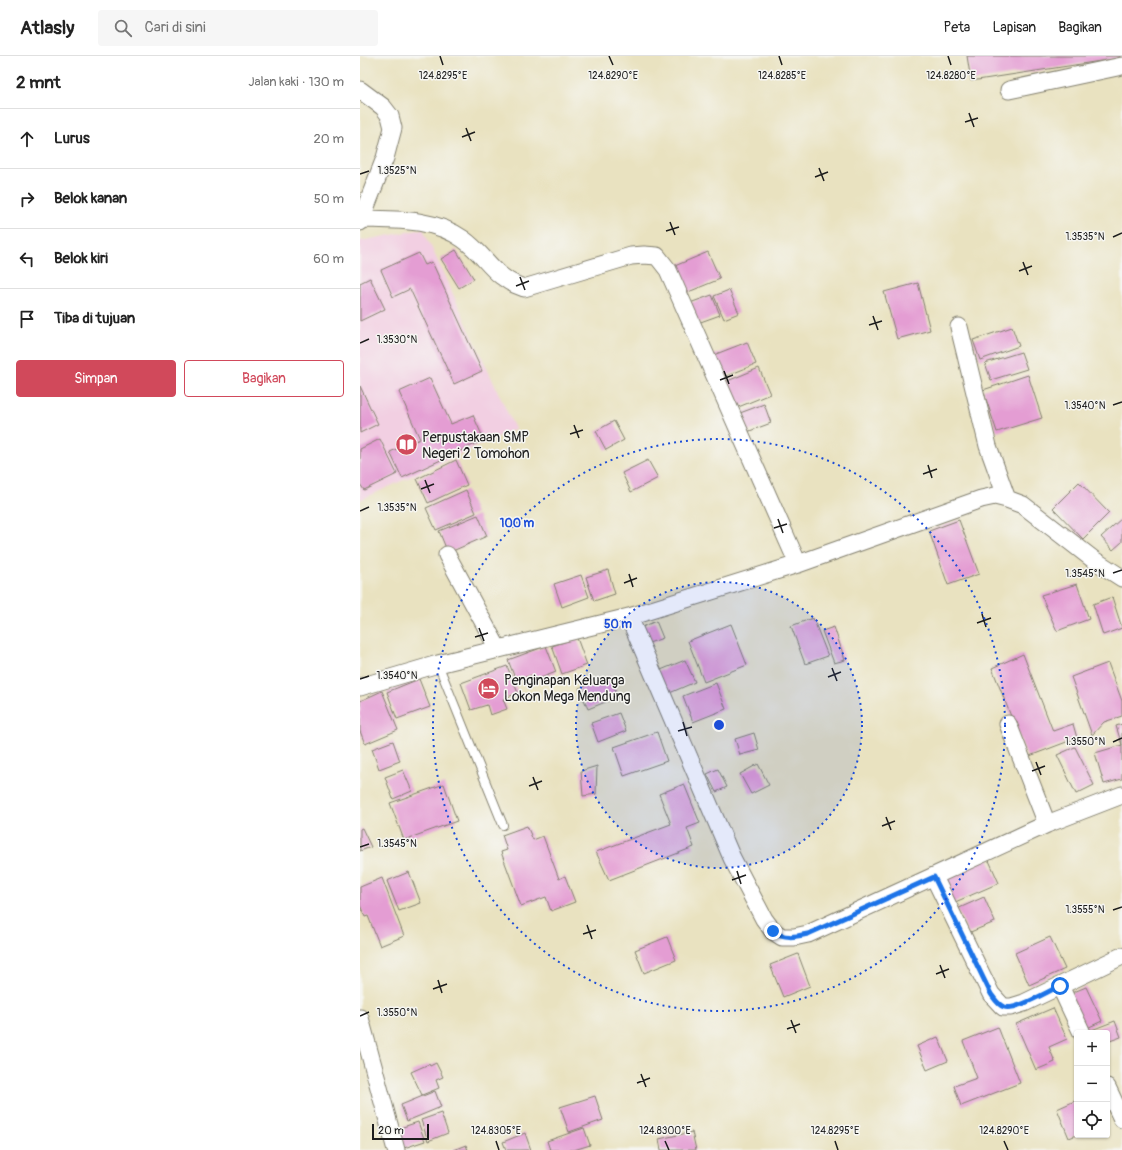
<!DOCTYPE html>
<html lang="id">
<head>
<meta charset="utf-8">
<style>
  body { margin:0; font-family:Pangolin,sans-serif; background:#f6f6f6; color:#222 }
  .controls { position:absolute; right:12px; bottom:12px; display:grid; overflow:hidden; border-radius:4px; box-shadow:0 1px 3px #0004 }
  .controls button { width:36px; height:36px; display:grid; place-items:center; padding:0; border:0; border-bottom:1px solid #e0e0e0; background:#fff; color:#222; font:20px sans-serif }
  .scale { position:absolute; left:12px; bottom:10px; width:57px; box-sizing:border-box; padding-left:4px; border:2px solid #1c1c1c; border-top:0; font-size:11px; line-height:14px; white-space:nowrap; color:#1c1c1c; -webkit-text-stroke:3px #f6f6f2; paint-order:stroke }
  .stop { position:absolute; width:12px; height:12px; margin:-9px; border:3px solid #1a73e8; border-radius:50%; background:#fff }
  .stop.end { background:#1a73e8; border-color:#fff; box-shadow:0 1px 4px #0008 }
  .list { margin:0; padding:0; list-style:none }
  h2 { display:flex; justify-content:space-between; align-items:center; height:52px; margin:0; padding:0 16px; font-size:17px }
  h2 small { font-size:13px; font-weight:400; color:#767676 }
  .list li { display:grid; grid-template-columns:26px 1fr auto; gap:12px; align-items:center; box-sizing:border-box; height:60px; padding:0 16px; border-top:1px solid #e0e0e0 }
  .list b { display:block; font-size:15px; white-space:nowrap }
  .list em { font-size:13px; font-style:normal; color:#767676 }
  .actions { display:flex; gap:8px; padding:12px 16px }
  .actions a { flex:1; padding:9px 0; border:1px solid #d1495b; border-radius:4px; text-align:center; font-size:14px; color:#d1495b }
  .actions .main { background:#d1495b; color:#fff }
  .icon { flex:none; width:22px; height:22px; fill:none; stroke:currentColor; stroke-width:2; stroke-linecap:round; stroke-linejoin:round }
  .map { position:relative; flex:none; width:762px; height:1094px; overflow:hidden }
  header { display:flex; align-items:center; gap:24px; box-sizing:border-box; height:56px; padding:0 20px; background:#fff; border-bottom:1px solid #e0e0e0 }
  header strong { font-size:19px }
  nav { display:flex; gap:22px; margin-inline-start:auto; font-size:14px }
  .search { width:280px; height:36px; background:#f6f6f6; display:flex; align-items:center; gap:10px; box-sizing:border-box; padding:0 14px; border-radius:4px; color:#767676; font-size:15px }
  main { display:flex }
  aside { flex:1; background:#fff }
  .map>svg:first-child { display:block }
  .built { fill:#f2cfe2 }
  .building { fill:#e49dd3 }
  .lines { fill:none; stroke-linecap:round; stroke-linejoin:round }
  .lane-casing { stroke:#827f6e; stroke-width:10 }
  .street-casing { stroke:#827f6e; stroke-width:19 }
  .lane { stroke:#fff; stroke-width:8 }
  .street { stroke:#fff; stroke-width:17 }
  .route { stroke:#1a73e8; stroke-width:5 }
  .ticks { fill:none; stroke:#1c1c1c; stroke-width:1.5 }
  .ring { fill:none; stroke:#1d4ed8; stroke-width:2; stroke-dasharray:2 4 }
  .labels { text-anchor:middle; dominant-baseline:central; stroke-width:3; stroke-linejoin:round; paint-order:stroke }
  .poi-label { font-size:14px; fill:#1c1c1c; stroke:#f6f6f2; text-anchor:start }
  .ticks-label { font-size:10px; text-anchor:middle; fill:#1c1c1c; stroke:#f6f6f2; stroke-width:3; stroke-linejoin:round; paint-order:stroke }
  .centre { fill:#1d4ed8; stroke:#f6f6f2; stroke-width:2 }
  .ring-label { font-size:12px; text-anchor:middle; font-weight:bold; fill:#1d4ed8; stroke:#f6f6f2; stroke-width:3; stroke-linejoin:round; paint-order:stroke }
</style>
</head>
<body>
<header>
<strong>Atlasly</strong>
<div class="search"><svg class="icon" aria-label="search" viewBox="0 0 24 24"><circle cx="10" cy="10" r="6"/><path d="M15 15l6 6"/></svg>Cari di sini</div>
<nav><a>Peta</a><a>Lapisan</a><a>Bagikan</a></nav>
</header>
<main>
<aside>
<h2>2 mnt<small>Jalan kaki · 130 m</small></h2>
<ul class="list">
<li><svg class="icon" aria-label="ahead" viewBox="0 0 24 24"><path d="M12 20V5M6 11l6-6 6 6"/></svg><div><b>Lurus</b></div><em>20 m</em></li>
<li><svg class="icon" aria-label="right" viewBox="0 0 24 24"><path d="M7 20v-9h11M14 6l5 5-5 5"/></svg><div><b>Belok kanan</b></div><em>50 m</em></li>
<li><svg class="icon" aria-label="left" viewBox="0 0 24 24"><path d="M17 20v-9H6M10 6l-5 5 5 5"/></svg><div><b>Belok kiri</b></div><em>60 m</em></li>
<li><svg class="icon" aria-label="arrive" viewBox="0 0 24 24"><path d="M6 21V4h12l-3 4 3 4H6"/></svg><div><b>Tiba di tujuan</b></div></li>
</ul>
<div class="actions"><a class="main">Simpan</a><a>Bagikan</a></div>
</aside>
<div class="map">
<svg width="762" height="1094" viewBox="0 0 762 1094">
  <rect width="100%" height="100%" fill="#f6f6f2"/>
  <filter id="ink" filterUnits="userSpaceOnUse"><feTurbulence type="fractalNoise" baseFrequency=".025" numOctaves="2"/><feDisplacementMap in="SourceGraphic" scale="8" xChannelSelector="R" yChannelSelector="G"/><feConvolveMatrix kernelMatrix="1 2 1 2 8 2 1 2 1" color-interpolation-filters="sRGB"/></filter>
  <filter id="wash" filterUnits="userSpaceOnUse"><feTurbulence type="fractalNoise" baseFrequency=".012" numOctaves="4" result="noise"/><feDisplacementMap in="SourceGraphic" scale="16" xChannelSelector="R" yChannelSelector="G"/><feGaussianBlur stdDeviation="0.9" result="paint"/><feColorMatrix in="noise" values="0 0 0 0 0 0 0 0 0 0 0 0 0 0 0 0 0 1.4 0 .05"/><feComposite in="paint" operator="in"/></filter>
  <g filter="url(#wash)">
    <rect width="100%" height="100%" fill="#e9e2c0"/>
    <path class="built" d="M63,173L155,373L0,444V185Z"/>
    <g id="blocks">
      <path class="building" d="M607,0H760V2L611,25Z
        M96,194L114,223L99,232L81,203Z
        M348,196L360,223L321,239L310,212Z
        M59,197L65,209L72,206L122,315L94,328L50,233L33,241L21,214Z
        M10,222L25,253L0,265V227Z
        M558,227L570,274L537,283L524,236Z
        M369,234L379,257L364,263L354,240Z
        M352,239L360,259L335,268L327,248Z
        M652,271L659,290L620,304L613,284Z
        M387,286L396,308L359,323L351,300Z
        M661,296L667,313L631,324L625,307Z
        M399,312L410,338L376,352L365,326Z
        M668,319L682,362L637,376L623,334Z
        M70,322L91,368L113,359L124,384L42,422L30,396L60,383L39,336Z
        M0,330L18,368L0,377Z
        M404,348L411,367L387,376L380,357Z
        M254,365L264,384L246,394L236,375Z
        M20,383L37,418L4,434L0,428V393Z
        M96,404L107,429L68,447L57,423Z
        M288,404L298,422L271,436L262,417Z
        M719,426L749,457L723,483L693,452Z
        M106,434L116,457L76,474L66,452Z
        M118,459L127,480L88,497L79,475Z
        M762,462V486L753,494L741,481Z
        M599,464L619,518L588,529L569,475Z
        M248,514L255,538L234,545L226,521Z
        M221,519L229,541L202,551L194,528Z
        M717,528L729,563L697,575L681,539Z
        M752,541L762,572L743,579L733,548Z
        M453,562L468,600L445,608L431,570Z
        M296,565L303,582L286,588L280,572Z
        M371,568L387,609L344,626L328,585Z
        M474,571L485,604L474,607L462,575Z
        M217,582L227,609L202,618L192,590Z
        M186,590L196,616L173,625L171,619L156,625L148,604Z
        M663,598L693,675L713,668L717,682L667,701L632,612Z
        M325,604L335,626L305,639L296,616Z
        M748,607L762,645V660L744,666L732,679L711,621Z
        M147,610L158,637L143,643L147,653L130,659L127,649L111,654L101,627Z
        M250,620L258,641L228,653L219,632Z
        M59,623L70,651L37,663L27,636Z
        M356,627L366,653L333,666L323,640Z
        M22,635L38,674L5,688L0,675V645Z
        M259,657L266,675L238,686L231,667Z
        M762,668V689L756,670Z
        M297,676L307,705L264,720L254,691Z
        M394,677L399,694L380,699L375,683Z
        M33,685L40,705L19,713L12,693Z
        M762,689V723L744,728L735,697Z
        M715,691L734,729L716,738L697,699Z
        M398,708L409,729L391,738L380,718Z
        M237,710L236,738L223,740L221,715Z
        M358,713L367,731L356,736L347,718Z
        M43,714L52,735L33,743L25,721Z
        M84,728L97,765L44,784L30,747Z
        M324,728L340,767L327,772L334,791L249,824L236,796L311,768L299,738Z
        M167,770L173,784L183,780L199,823L205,820L215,846L191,855L186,841L161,850L141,796L147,794L142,779Z
        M2,772L11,791L0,795V773Z
        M627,800L639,827L593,847L582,819Z
        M49,816L61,847L39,855L27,825Z
        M22,822L44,880L20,890L8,860L5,861L0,849V831Z
        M624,841L635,866L608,877L597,853Z
        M307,881L316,904L284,917L275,894Z
        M690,881L705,913L669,929L655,897Z
        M438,898L450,930L423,941L410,909Z
        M726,931L742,965L725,973L709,938Z
        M693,952L707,983L689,991L695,1006L676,1014L656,968Z
        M755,965L761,981L747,986V977H729V975Z
        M638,971L660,1027L601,1050L594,1030L617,1022L603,985Z
        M578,981L588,1005L567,1014L557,990Z
        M76,1007L83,1021L76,1024L79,1032L62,1039L51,1016L69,1008L70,1010Z
        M75,1035L81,1051L47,1065L41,1049Z
        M235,1040L243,1064L209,1076L200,1051Z
        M717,1044V1079L709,1082L697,1053Z
        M81,1057L88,1077L68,1085L61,1064Z
        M58,1066L65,1085L44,1092L37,1073Z
        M224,1072L230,1089L214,1094H190L187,1085Z
        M332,1076L336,1094H301L299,1083Z
        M165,1077L171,1094H146L143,1086Z
        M106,1089L108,1094H93Z"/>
    </g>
  </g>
  <g filter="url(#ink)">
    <use href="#blocks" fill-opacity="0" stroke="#827f6e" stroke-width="1"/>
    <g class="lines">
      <defs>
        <path id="lane" d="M78,608L143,769"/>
        <path id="street" d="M0,34L23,51L30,60L33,72L25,102L0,166
          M649,34L762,10
          M2,163C37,164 73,162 103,183C127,200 133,222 164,232L271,200L284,199L297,200L308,214L438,508
          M599,271L628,390L647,443
          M87,499L138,593
          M269,561L372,802L404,863L413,875L422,881H434L448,878L687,768L762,739
          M0,631L78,608L269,561L438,508L621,443L635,440L647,443L663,449L734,504L762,522
          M648,668L687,768
          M574,821L631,938L643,951H651L664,947L762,900
          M700,930L722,977
          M0,962L36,1094
          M747,1031L762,1063"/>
      </defs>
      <use href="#lane" class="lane-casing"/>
      <use href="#street" class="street-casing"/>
      <use href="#lane" class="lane"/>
      <use href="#street" class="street"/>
    </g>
  </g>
  <g class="lines" filter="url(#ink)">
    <path class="route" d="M413,875C425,883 434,881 448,878L574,821L631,938C634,942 638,949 644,951C656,955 688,935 700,930"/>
  </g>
  <path class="ticks" d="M80,0L83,9M249,0L253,9M419,0L422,9M588,0L591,9M609,57L614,71M605,66L618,62M106,72L111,85M102,81L115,76M459,112L464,125M0,118L9,115M455,121L468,116M310,166L315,179M306,175L319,171M753,181L762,177M663,206L668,219M659,215L672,210M160,221L165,234M156,230L169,225M513,260L518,274M509,269L522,265M0,287L9,283M364,315L369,328M360,324L373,319M753,349L762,346M214,369L219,382M210,378L223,374M568,409L572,422M563,418L577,413M65,424L70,437M61,433L74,428M0,455L9,451M418,463L423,477M414,472L427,468M753,517L762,514M269,518L273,531M264,527L277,522M622,558L626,571M617,567L631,562M119,572L124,585M115,581L128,577M472,612L477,625M468,621L481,616M0,623L9,620M323,666L327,680M318,675L332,671M753,686L762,682M676,706L681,719M672,715L685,710M173,721L178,734M169,730L182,725M526,761L531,774M522,770L535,765M0,791L9,788M377,815L381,828M372,824L386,819M753,854L762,851M227,869L232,883M223,878L236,874M580,909L585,922M576,918L589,913M78,924L82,937M73,933L87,928M0,960L9,956M431,964L436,977M427,973L440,968M281,1018L286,1031M277,1027L290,1022M136,1085L139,1094M305,1085L309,1094M475,1085L478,1094M644,1085L648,1094"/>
  <circle cx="359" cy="669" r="143" fill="#1d4ed8" fill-opacity=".12"/>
  <g class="ring">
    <circle cx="359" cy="669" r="143"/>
    <circle cx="359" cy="669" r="286"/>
  </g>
  <defs>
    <symbol id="library-disc" viewBox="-11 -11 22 22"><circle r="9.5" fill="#d1495b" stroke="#f6f6f2"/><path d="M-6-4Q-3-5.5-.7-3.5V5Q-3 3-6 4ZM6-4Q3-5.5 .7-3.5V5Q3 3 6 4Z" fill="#fff"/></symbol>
    <symbol id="hotel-disc" viewBox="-11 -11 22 22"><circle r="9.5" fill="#d1495b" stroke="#f6f6f2"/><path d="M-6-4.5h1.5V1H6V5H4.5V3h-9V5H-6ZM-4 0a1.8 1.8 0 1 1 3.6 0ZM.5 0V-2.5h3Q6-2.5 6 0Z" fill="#fff"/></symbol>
  </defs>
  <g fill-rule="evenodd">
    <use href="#library-disc" x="34" y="376" width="25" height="25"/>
    <use href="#hotel-disc" x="116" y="620" width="25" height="25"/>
  </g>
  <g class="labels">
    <g class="poi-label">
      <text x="62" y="381">Perpustakaan SMP<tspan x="62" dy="16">Negeri 2 Tomohon</tspan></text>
      <text x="144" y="624">Penginapan Keluarga<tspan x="144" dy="16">Lokon Mega Mendung</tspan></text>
    </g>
  </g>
  <g class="ticks-label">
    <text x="83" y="23">124.8295°E</text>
    <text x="422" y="23">124.8285°E</text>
    <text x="591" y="23">124.8280°E</text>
    <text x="253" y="23">124.8290°E</text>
    <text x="37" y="118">1.3525°N</text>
    <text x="725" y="184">1.3535°N</text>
    <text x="37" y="287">1.3530°N</text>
    <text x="725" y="353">1.3540°N</text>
    <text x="37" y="455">1.3535°N</text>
    <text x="725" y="521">1.3545°N</text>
    <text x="37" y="623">1.3540°N</text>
    <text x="725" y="689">1.3550°N</text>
    <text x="37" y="791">1.3545°N</text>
    <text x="725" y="857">1.3555°N</text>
    <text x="37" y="960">1.3550°N</text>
    <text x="136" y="1078">124.8305°E</text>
    <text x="305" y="1078">124.8300°E</text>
    <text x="475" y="1078">124.8295°E</text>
    <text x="644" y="1078">124.8290°E</text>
  </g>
  <circle cx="359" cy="669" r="6" class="centre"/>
  <g class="ring-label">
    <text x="157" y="471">100 m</text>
    <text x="258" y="572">50 m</text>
  </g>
</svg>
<div class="controls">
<button>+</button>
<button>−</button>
<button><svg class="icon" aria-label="locate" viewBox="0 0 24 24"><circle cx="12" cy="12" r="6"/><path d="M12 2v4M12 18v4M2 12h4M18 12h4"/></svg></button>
</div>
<div class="scale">20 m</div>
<div class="stop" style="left:700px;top:930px"></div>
<div class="stop end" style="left:413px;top:875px"></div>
</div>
</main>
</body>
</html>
